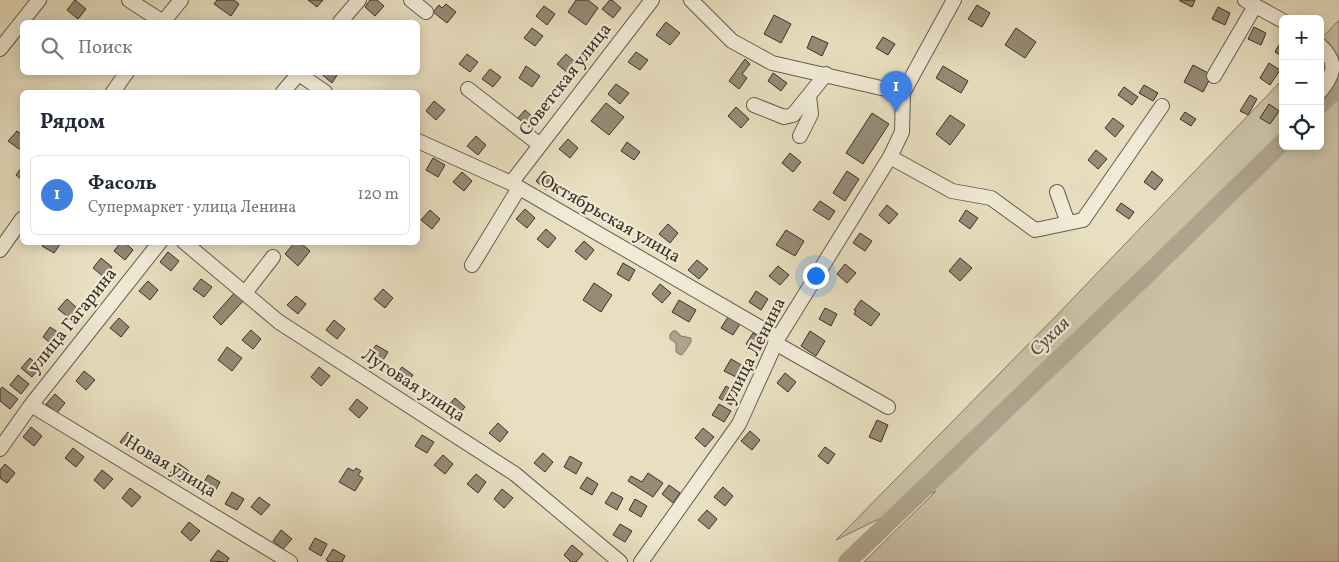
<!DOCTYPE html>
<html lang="ru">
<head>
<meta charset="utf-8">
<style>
  body { margin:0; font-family:Vollkorn,serif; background:#f6f6f7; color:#1f2937 }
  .controls { position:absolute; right:15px; top:15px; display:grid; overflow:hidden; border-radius:8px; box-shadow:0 2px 12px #0003 }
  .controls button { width:45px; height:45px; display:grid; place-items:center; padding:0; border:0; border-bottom:1px solid #e0e1e3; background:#fff; color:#1f2937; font:25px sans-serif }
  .you { position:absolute; left:815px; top:275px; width:18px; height:18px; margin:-12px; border:4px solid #fff; border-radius:50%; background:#1a73e8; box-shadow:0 0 0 8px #1a73e833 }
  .badge { display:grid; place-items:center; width:32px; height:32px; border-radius:50%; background:#db2777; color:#fff; font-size:16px; font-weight:700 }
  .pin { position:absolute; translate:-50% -41px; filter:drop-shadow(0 1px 2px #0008) }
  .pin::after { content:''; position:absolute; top:26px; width:18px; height:15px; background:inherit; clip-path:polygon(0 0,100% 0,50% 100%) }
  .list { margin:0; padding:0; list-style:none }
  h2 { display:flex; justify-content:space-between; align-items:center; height:65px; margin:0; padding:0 20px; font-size:21px }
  h2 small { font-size:16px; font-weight:400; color:#747a83 }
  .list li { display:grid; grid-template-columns:32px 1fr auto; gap:15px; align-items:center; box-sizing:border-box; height:80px; margin:0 10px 10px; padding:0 10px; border:1px solid #e0e1e3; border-radius:8px }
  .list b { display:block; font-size:19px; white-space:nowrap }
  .list p { margin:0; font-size:16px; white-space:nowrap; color:#747a83 }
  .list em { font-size:16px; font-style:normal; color:#747a83 }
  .icon { flex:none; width:28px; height:28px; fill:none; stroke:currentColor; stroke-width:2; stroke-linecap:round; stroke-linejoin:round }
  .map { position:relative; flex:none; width:1339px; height:562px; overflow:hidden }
  .search { position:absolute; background:#fff; box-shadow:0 2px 12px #0003; left:20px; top:20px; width:400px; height:55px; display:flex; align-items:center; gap:12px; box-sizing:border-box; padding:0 18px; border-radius:8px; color:#747a83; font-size:19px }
  .panel { position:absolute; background:#fff; box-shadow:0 2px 12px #0003; left:20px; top:90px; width:400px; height:155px; border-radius:8px }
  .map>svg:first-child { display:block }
  .green { fill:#cbc1a6; stroke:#847866 }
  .water { fill:#aea48c; stroke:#817664 }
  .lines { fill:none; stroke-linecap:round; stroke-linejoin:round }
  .river { stroke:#aea48c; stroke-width:18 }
  .building { fill:#968b77; stroke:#3d3027 }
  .minor-casing { stroke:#685c4d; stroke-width:16 }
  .minor { stroke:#f0ead6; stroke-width:14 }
  .labels { text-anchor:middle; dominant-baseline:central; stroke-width:4.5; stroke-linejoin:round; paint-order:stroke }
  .street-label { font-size:18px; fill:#3d3027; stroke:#f0ead6 }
  .water-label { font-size:19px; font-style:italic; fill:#594d40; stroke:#f0ead6 }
</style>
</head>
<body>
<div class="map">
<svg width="1339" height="562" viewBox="0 0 1339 562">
  <rect width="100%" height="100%" fill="#e8dfc0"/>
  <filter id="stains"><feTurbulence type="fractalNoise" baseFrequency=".004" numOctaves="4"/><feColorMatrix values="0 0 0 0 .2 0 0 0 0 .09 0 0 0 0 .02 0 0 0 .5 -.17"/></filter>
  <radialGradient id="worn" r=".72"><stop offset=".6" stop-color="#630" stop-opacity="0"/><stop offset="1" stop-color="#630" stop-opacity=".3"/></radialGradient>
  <path class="green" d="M1339,20V562H864L936,491L836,540L1058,314L1283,79V146H1320V40Z"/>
  <path class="water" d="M673,331H676L681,336L691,338V342C688,346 685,353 681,355L676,352V343L670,339V334Z"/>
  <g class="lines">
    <path class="river" d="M1320,105L1339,87
      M847,562L1157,265L1283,142"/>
  </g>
  <path class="building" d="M75,0L86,9L78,19L67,10Z
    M217,0H234L239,4L231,16L214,4Z
    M308,0H323L317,7Z
    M370,0H377L384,6L375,16L365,7Z
    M576,0H588L598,8L586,25L568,12Z
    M610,0H612L621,8L613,18L602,9Z
    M1180,0H1195L1192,7L1180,1Z
    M446,4L456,12L447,23L433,12L439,5L442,8Z
    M977,5L990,13L982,27L968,19Z
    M544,6L555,14L547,25L536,16Z
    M1218,7L1230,13L1225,25L1212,19Z
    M774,15L791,24L781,43L764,34Z
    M666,22L680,33L670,45L656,35Z
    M1254,27L1266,33L1261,45L1248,39Z
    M532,28L543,36L535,46L524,38Z
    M1016,28L1036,42L1025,58L1005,45Z
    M812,36L828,43L822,56L807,48Z
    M883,37L895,44L888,55L876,48Z
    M1280,43L1283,44V57L1275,52Z
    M636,52L648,60L640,70L628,62Z
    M467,54L478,62L470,72L459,64Z
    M566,54L576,63L568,73L557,64Z
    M745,59L750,64L742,74L747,78L739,89L729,81Z
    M1269,63L1280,70L1270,85L1260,78Z
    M1193,65L1212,75L1203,92L1184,82Z
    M526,66L540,76L532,87L519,78Z
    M943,66L968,81L961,93L936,78Z
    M490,69L501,77L493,87L482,79Z
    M319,72H339L332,83Z
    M773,73L787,83L781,91L768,81Z
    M616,84L629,93L620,104L608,94Z
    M1144,85L1158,93L1153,101L1139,93Z
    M1124,87L1138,97L1132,105L1118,95Z
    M1250,95L1257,99L1248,115L1240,111Z
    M434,101L445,110L436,120L426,111Z
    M606,103L624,117L609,135L591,121Z
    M1269,104L1279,111L1270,124L1260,118Z
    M736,107L749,119L741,128L728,116Z
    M525,110L535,119L527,129L516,120Z
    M1185,112L1196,119L1191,126L1180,119Z
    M872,113L889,124L863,164L846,153Z
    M950,115L965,125L950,145L936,134Z
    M1113,118L1124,126L1115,137L1105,128Z
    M17,131L22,135V145L19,149L8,141Z
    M476,136L486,145L478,155L467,146Z
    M568,139L578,148L570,158L559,149Z
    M627,142L640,152L634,160L621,151Z
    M1096,150L1107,159L1098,169L1088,160Z
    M790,153L801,162L793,172L782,163Z
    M433,158L445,165L438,177L426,170Z
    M22,167V180L16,175Z
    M544,171L555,180L546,190L536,181Z
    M847,171L859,179L845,201L833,193Z
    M1152,171L1163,180L1155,190L1144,182Z
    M462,172L472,181L464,191L453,182Z
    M820,201L835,211L829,220L813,210Z
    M1121,203L1134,212L1129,219L1116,210Z
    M887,205L898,214L889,224L879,215Z
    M525,209L535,218L527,228L516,219Z
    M430,210L440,219L432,229L421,220Z
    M966,210L978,218L970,229L959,221Z
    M668,224L678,233L670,243L659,234Z
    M546,229L556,238L548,248L537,239Z
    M786,230L804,241L795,256L776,245Z
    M860,233L872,241L865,251L853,243Z
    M584,241L594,250L586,260L575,251Z
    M45,242H61V243L54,253L42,246Z
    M121,242H124L133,250L125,260L114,251Z
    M295,242H304L302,244L310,251L298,266L285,254Z
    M168,252L179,261L171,271L160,262Z
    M101,258L112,267L104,277L93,268Z
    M960,258L972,268L960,281L949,271Z
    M697,260L708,269L699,279L688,270Z
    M623,263L635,270L629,281L617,274Z
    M845,264L856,273L847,283L837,274Z
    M778,266L789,275L780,285L769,276Z
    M201,279L212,287L204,297L193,289Z
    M148,281L158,290L150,300L139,291Z
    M594,283L612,295L601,312L583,300Z
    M660,284L671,293L662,303L652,294Z
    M383,289L393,298L385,308L374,299Z
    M236,291L245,299L221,325L213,317Z
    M756,291L768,299L761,310L749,302Z
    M296,296L306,304L298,314L287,305Z
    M67,299L77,308L69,318L58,309Z
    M679,300L696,310L689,322L672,312Z
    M861,300L880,314L871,326L854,314L856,311L854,310Z
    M825,308L837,314L831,326L819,319Z
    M728,317L740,324L733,335L721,328Z
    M119,318L129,327L121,337L110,328Z
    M334,320L345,329L337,339L326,330Z
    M50,327L62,335L54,346L43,337Z
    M251,330L261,339L253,349L242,340Z
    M810,331L825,341L816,356L801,346Z
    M753,333L765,340L758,351L746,344Z
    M376,345L388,352L381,363L369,355Z
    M227,347L242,358L232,371L218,360Z
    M30,358L40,367L32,377L21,368Z
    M731,359L743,366L736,377L724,371Z
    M319,367L330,376L321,386L311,377Z
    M402,367L413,375L404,386L394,377Z
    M84,371L95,380L86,390L76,381Z
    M785,373L796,382L788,392L777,383Z
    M18,375L29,384L21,394L10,385Z
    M726,386L738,394L731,405L719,398Z
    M2,387L18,399L10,409L0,401V390Z
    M55,394L65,403L57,413L46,404Z
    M455,398L465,407L457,417L446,408Z
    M357,399L368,408L359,418L349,409Z
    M719,404L731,411L724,422L712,415Z
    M877,420L888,425L881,442L869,437Z
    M498,423L508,432L500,442L489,433Z
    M31,427L42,436L34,446L23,437Z
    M703,428L714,437L705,447L695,438Z
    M750,431L760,440L752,450L741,441Z
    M128,432L139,441L130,451L120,442Z
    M422,435L434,442L427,453L415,446Z
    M825,447L835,454L828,464L818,456Z
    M73,448L84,457L76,467L65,458Z
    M543,453L553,462L545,472L534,463Z
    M443,455L453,464L445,474L434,465Z
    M570,456L582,463L576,474L564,467Z
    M178,463L189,471L181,482L170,473Z
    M5,464L15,473L7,483L0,478V470Z
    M348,468L354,471L356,468L361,471L358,475L363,478L355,491L339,482Z
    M102,470L113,479L104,489L94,480Z
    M648,473L663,483L653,497L628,481L631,476L642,482Z
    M476,474L486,482L478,493L467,484Z
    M208,475L220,482L214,493L202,486Z
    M587,477L598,484L592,495L580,488Z
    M669,485L680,493L673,503L662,494Z
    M723,487L733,496L725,506L714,497Z
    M130,488L141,497L132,507L122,498Z
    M502,489L513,498L504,508L494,499Z
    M232,492L244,499L237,510L225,504Z
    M612,492L623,498L617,510L605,503Z
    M259,497L270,505L261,515L251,507Z
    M635,499L647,506L641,517L629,510Z
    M707,510L717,519L709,529L698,520Z
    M189,522L200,531L191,541L181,532Z
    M620,524L632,531L625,542L613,535Z
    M281,530L292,539L283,549L273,541Z
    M315,538L327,544L321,556L309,549Z
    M572,545L583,554L576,562H571L564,555Z
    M333,549L345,556L342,562H329L326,560Z
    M218,550L229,558L227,562L210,561Z"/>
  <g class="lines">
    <defs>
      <path id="minor" d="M129,0L163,22L181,0
        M411,0L426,12
        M691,0L732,41L772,63L903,93
        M1245,0L1283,21
        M340,22L359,0
        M1320,45C1338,62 1335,73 1320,92
        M0,49L39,0
        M299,74L325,92
        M1214,76L1255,6
        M468,89L540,145
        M113,92L127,72
        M283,92L300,72
        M754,105L784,117L793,115L826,74
        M800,136L811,114L809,96
        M418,141L511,183L778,338
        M890,157L952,191L991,198L1035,230L1083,220L1162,106
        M511,183L652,0
        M1057,192L1068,223
        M184,242L279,322L515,474L620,562
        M0,250L22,219
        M472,265L519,188
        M245,293L273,257
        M775,343L888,407
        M31,405L290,562
        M0,449L31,405L160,242
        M641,562L739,424L778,338L890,157L902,132L903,93L954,0"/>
    </defs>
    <use href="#minor" class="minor-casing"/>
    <use href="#minor" class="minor"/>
  </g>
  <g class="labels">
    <g class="street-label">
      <text transform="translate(566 80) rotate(-52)">Советская улица</text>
      <text transform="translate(610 219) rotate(30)">Октябрьская улица</text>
      <text transform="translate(73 321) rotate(-51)">улица Гагарина</text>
      <text transform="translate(755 351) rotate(-63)">улица Ленина</text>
      <text transform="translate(413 386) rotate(33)">Луговая улица</text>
      <text transform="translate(170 467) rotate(31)">Новая улица</text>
    </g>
    <g class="water-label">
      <text transform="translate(1050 337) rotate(-44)">Сухая</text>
    </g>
  </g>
  <rect width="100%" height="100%" filter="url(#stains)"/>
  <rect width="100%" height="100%" fill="url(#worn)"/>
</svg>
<div class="controls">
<button>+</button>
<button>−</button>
<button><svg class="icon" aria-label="locate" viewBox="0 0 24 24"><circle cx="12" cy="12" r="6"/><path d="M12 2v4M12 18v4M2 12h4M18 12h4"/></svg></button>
</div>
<div class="you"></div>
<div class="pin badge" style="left:896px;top:112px;background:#3f7fe0">1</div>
<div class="search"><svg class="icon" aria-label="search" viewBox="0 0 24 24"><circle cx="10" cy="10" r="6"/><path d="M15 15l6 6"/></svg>Поиск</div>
<section class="panel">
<h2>Рядом<small></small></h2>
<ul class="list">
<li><span class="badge" style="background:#3f7fe0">1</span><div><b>Фасоль</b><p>Супермаркет · улица Ленина</p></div><em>120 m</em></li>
</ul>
</section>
</div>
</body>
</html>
